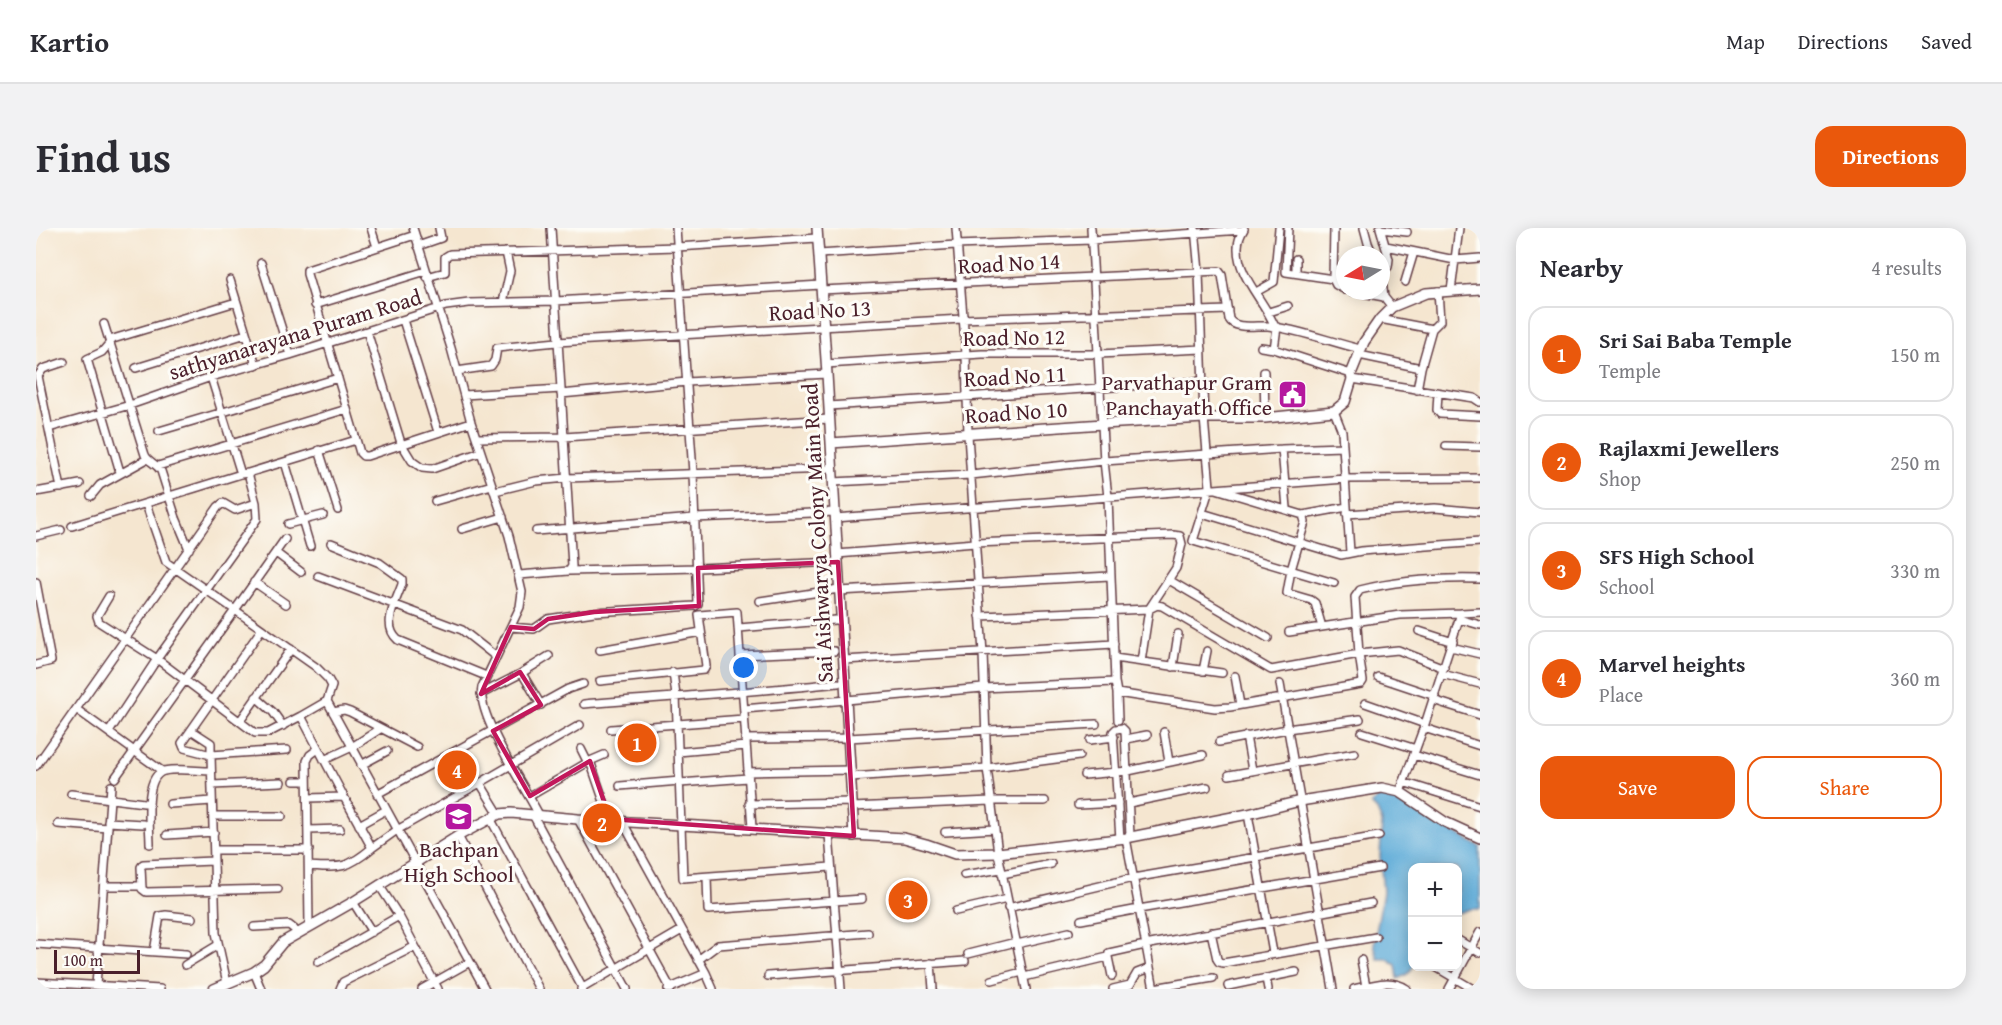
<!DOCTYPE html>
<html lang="en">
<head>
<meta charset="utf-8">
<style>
  body { margin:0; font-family:"Gentium Book Plus",serif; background:#f2f2f3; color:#2b2b33 }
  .controls { position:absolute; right:18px; bottom:18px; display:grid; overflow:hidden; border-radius:12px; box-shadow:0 3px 15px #0003 }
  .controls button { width:54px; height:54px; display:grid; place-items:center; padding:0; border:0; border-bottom:2px solid #e1e1e2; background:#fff; color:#2b2b33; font:30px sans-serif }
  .compass { position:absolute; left:1300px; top:18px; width:54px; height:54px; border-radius:50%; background:#fff; box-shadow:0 3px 15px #0003; rotate:260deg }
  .scale { position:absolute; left:18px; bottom:15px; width:86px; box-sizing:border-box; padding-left:6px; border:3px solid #4a1f2b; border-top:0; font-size:16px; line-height:21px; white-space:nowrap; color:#4a1f2b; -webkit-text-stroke:4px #fdfcf7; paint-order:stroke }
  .you { position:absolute; left:708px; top:440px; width:21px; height:21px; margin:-15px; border:4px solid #fff; border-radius:50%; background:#1a73e8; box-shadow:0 0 0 9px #1a73e833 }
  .badge { display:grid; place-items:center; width:39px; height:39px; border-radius:50%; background:#ea580c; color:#fff; font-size:20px; font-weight:700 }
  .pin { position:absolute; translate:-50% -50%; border:3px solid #fff; box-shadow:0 2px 6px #0006 }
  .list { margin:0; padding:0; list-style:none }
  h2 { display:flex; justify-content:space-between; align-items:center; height:78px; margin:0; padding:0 24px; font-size:26px }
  h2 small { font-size:20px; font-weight:400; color:#7c7c81 }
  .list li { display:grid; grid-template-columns:39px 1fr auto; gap:18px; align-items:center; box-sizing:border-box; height:96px; margin:0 12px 12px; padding:0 12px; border:2px solid #e1e1e2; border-radius:18px }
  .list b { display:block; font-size:22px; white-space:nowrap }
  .list p { margin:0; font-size:20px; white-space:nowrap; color:#7c7c81 }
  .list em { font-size:20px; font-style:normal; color:#7c7c81 }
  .actions { display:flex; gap:12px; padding:18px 24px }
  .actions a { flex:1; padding:14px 0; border:2px solid #ea580c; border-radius:18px; text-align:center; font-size:21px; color:#ea580c }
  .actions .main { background:#ea580c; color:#fff }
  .map { position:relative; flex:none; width:1444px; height:761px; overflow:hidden; border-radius:18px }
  header { display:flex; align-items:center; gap:36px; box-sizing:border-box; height:84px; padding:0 30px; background:#fff; border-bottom:2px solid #e1e1e2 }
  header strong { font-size:28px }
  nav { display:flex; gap:33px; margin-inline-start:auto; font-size:21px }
  .intro { display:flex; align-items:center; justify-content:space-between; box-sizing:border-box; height:144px; padding:0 36px }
  h1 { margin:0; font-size:42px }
  .button { padding:15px 27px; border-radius:18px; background:#ea580c; color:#fff; font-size:21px; font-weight:700 }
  main { display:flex; gap:36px; padding:0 36px }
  aside { flex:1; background:#fff; border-radius:18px; box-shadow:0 3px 15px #0003 }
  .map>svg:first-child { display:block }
  .water { fill:#5facd8; stroke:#546682; stroke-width:1.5 }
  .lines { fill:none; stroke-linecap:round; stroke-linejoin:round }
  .street-casing { stroke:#643d44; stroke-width:10 }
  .secondary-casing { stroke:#643d44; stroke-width:12 }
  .street { stroke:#fff; stroke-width:7 }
  .secondary { stroke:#fff; stroke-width:9 }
  .marked { fill:none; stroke:#c2185b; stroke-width:4.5; stroke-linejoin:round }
  .labels { text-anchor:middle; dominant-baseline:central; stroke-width:6; stroke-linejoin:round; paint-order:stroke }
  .street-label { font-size:22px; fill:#4a1f2b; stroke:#fdfcf7 }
  .poi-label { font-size:22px; fill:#4a1f2b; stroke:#fdfcf7; text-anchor:end }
</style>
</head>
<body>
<header>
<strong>Kartio</strong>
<nav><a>Map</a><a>Directions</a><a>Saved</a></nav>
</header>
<div class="intro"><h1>Find us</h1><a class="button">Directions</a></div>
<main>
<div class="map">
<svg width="1444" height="761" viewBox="0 0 1444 761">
  <rect width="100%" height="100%" fill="#fdfcf7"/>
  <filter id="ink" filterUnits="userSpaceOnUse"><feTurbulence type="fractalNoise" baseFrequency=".0167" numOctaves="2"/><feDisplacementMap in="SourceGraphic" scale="12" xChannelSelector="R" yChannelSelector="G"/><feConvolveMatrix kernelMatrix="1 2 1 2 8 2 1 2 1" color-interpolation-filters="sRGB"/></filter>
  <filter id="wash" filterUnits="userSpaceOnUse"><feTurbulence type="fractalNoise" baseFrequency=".008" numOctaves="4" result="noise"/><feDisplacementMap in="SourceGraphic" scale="24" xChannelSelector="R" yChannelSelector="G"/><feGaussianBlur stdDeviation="1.35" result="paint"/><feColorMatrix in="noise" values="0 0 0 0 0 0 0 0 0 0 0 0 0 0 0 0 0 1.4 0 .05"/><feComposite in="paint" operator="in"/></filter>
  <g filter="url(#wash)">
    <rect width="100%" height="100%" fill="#f5e6d0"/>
    <path class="water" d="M1346,566L1367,568L1396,591L1444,619V681H1434L1422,685V640H1376L1377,739L1373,745L1362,751L1360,737L1352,731H1342L1338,716L1347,664L1344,628L1346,594L1341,582L1335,576Z"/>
  </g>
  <g filter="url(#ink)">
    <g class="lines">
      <defs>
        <path id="street" d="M335,0L341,19
          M377,0L415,120L435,194L473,308L486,364L484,379L446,459C440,487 489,559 503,587
          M920,0L930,126L932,207L947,425L951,540L962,625L990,761
          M1159,0L1163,44L1168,190L1174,259L1157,313L1298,355
          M1252,0L1250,44L1297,51L1300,57L1309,62
          M1328,0L1332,15L1337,27
          M1344,0L1353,31L1352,39L1345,43
          M1208,1C1205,6 1202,13 1202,19C1201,48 1229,73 1239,99
          M1345,1L1371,4
          M379,7L271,42V46L324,225L327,228H331L435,194
          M382,18L405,10L403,0
          M1350,18L1419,32L1444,30
          M783,26L920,17L1055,12L1207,2
          M225,35L254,127
          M1345,43L1348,69
          M1260,45V31
          M391,49L409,44V29L414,26L641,19L781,10
          M1297,51L1298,0
          M194,52L220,137
          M1369,54L1378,24
          M785,62L1183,43L1186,47L1193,91C1199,102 1220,97 1232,98C1261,101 1295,114 1324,121
          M1316,63L1348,69L1356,79
          M1415,63L1423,0
          M1220,64L1238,54L1243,0
          M467,74L474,43L470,24
          M279,77L390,43
          M1233,84L1252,78
          M1344,91L1396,101
          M367,92L402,204
          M68,96L109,227C112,234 120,235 125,243L140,290L153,321
          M331,103L365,215L376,233L386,240L396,241L445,224
          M1225,119L1238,121L1315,146
          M1238,121L1241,99
          M1323,127L1385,140
          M790,136L946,126H1063L1166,121
          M100,140L210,106
          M421,143L455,138L459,132L461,120L521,114L926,91L1192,82
          M1228,144L1229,190
          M1316,151L1438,170L1444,174
          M1381,162L1385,140L1396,101L1404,93L1402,63
          M1402,165L1401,182L1404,186L1444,188
          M525,166L651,154L791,146
          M428,167L525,161
          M793,178L1168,153
          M1298,183L1306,203L1314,324
          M13,200L94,177L175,149L254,127L410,78L433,75L520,73L785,57
          M123,203L302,150
          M441,210L528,209L793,191
          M1410,218L1444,219
          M1246,221L1251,280
          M283,222L302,282
          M249,234L274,318
          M122,238L311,181
          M84,244L51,131L66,124L77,111L200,74
          M212,245L320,212
          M797,254L935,247L1068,233L1246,221L1307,219
          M25,260L2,148L7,141L28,134
          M1180,261L1267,287L1311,279
          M459,263L500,253L531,250L796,241
          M0,264L44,256
          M55,268L64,257L111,231
          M399,273L456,257
          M1166,285L1305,327L1325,323L1444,314
          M1311,286L1399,280L1444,284
          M1267,287L1269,294L1255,342L1251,365L1275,372L1279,375L1286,399
          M799,290L1309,251L1444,250
          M252,296L287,287
          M36,298L205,246
          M426,301L467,289
          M500,303L658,290L799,284
          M0,308L25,302
          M249,311L199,382L280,439L292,451L296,458L291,473L265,488
          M295,315L344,335L366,351V356C360,374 345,397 362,412L450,448
          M240,325L265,344
          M801,326L939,315L1137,307L1144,308L1146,316L1140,340L1113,381L1105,434
          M533,343L662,340L802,334
          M483,347L533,343L536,338L515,0
          M282,348L426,402L459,428
          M1133,352L1232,410
          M0,354L15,433L0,437
          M218,354L250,376
          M803,363L1074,348
          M73,368L61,388L63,394L121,431L219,505H232L265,488L308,569L272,570
          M724,373L803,361
          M944,388L1113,381L1121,377L1126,378L1235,442L1323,426L1319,369L1324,362C1363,352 1404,350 1444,351
          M1423,391L1444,397
          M475,399L498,401L512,391L558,384L659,378L662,376L657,245L640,0
          M703,400L799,392
          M1383,403L1417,414
          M1253,404L1364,387L1425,385
          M1415,419L1444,426
          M564,422L665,404
          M704,427L798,423
          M1078,430L1186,445
          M808,432L1078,416
          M1137,439L1142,406
          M1167,443L1171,423
          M637,444L640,468L647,650L795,639
          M1406,446L1444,456
          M1199,448L1204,477
          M1342,449L1399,468
          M564,453L668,442L670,438L663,387L701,384L716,600
          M1079,454L1081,465L1179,480L1194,479L1325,456L1327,453L1323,426L1362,422L1408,440
          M1244,456L1297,761
          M1081,465L1082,492
          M445,466L484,446
          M220,469L237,484L247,498
          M1397,472L1444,487
          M291,473L449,761
          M1329,475L1389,496
          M548,476C633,469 717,464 802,455
          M505,477L487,447L484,446L513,428
          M40,481L126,543
          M708,481L947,460L1079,454L1072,269L1068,233L1055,0
          M297,484L308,482L314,484L381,519
          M204,493L255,421
          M1388,500L1444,518
          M575,501L708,491
          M155,502L175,515V527L251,522
          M73,504L121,431L221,291L220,275L212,245L205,246L175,149
          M1128,504L1133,534
          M1326,504L1380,521
          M1210,508L1216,542
          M709,511L812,510L1060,496
          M1090,511L1111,507
          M1054,512L1078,509
          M1183,514L1251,501L1324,491
          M545,521L552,535
          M642,524L710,518
          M1378,527L1444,547
          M288,532L316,519L344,501
          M554,533L568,527
          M325,537L351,523
          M0,538L182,279L187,275L199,282L220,275
          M711,544L815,542
          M1048,547L1092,543L1167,527
          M1193,547L1319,525
          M814,549L951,540L1043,528
          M79,550L199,382L130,334L110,276
          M258,553H271
          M1367,554L1444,578
          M444,555L544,497
          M644,555L712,550
          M176,557L245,554
          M584,558L644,553
          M1364,564L1389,496L1425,385L1444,384
          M35,566L108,575
          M341,566L532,461L547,456
          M494,568L554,533L574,591
          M1093,575L1171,559
          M134,576L176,573
          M713,576L816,574
          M1042,577L1082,575
          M816,579L955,573H1009
          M1212,586L1237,725
          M497,587L591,761
          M178,588H246
          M454,590L547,761
          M542,591L635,761
          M586,593L670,745L632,761
          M72,594L107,596
          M22,596L72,600
          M323,597L350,582
          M273,602L304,601
          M909,604L959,601
          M793,606L805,761
          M131,607L178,604
          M422,608L503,761
          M1090,610L1118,761
          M1084,611L1077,504L1080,501L1086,500L1089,503L1094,608
          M114,616C114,599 107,548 128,543C142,540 161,543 175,543
          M336,620L361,602L444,555L463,586
          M178,622H273
          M177,633L107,636L105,639L106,661L110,664L242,661
          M273,638C305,640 311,641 336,620L308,569
          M966,646L1015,636
          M928,647L965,641
          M671,649L672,682L826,671
          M343,657L363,688L402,761
          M73,658H106
          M317,674L336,704
          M972,680L1097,650L1343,608
          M920,683L971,671
          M1045,692L1103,681L1344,640
          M218,699L253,697L258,701L261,706
          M273,699L271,533L274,527L282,521
          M1175,704L1181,731L1183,734L1187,735L1340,709
          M1422,712L1444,725
          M0,716L150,726
          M981,716L1033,704
          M118,724L124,688L130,687L156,690
          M932,726L980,714
          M1072,729L1076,748
          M662,732L682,717L832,705
          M1325,732L1330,758
          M282,734L363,688
          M895,735L897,761
          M149,737L182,717
          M1398,738L1437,761
          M218,744L225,761
          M670,745L677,761
          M732,748L929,733
          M988,749L1072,729L1073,725L1109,717L1335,675
          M1230,750L1232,761
          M956,752L986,744
          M0,754L124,761
          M191,755L180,705L175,527L148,520L146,515L225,402
          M60,757L75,558
          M1192,758L1260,744
          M1118,760L1177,750
          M304,761L307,754L378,719
          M386,761L434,734
          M545,761L646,702
          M1077,761L1094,757L1101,745L1114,740
          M1318,761C1336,757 1355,750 1371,761
          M1413,761L1444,704"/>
        <path id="secondary" d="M781,0L791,146L818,608
          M795,215L1067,196L1168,190H1229L1298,183L1309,174L1316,151L1315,146L1328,114L1344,91L1356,79L1390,65L1444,61
          M178,761L218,744L228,737L247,714L317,674L422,608L463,586L475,585L542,591L868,610L890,616L919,626L962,625L1090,610L1212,586L1264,573L1346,560L1364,564L1409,594L1444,610"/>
      </defs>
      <use href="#street" class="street-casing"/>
      <use href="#secondary" class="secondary-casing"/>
      <use href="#street" class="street"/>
      <use href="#secondary" class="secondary"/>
    </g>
  </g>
  <path class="marked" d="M802,334L818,608L574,591L554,533L494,568L457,503L505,477L484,444L445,466L475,399L498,401L512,391L558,384L663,378L662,340Z"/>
  <defs>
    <symbol id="civic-square" viewBox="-11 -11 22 22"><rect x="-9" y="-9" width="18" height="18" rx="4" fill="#b5179e" stroke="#fdfcf7"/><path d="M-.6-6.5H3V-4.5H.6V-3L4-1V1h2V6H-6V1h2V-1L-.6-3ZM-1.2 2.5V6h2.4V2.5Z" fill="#fff"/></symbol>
    <symbol id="school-square" viewBox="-11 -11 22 22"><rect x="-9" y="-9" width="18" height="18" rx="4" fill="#b5179e" stroke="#fdfcf7"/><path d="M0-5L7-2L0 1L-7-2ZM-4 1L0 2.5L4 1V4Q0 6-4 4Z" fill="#fff"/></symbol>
  </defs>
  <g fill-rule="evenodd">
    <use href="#civic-square" x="1240" y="150" width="33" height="33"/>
    <use href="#school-square" x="406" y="572" width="33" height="33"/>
  </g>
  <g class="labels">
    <g class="street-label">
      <text transform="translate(973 35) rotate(-3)">Road No 14</text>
      <text transform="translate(784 82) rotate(-3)">Road No 13</text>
      <text transform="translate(259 106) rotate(-17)">sathyanarayana Puram Road</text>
      <text transform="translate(978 109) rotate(-1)">Road No 12</text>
      <text transform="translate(979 148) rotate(-3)">Road No 11</text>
      <text transform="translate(980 184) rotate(-4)">Road No 10</text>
      <text transform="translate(781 305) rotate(-93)">Sai Aishwarya Colony Main Road</text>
    </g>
    <g class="poi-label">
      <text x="1236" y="154">Parvathapur Gram<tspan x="1236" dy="25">Panchayath Office</tspan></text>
      <text x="423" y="621" text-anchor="middle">Bachpan<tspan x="423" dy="25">High School</tspan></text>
    </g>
  </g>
</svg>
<div class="controls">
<button>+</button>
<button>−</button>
</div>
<svg class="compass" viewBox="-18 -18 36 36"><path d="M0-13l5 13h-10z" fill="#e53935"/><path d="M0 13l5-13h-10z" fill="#7c7c81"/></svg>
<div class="scale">100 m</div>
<div class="you"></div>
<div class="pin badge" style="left:601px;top:515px">1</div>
<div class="pin badge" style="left:566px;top:595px">2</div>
<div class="pin badge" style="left:872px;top:672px">3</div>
<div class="pin badge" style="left:421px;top:542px">4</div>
</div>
<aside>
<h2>Nearby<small>4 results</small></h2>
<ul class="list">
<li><span class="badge">1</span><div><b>Sri Sai Baba Temple</b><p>Temple</p></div><em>150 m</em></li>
<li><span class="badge">2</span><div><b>Rajlaxmi Jewellers</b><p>Shop</p></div><em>250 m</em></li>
<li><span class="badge">3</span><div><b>SFS High School</b><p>School</p></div><em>330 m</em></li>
<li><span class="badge">4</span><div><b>Marvel heights</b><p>Place</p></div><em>360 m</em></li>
</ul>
<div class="actions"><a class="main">Save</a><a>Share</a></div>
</aside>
</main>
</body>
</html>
